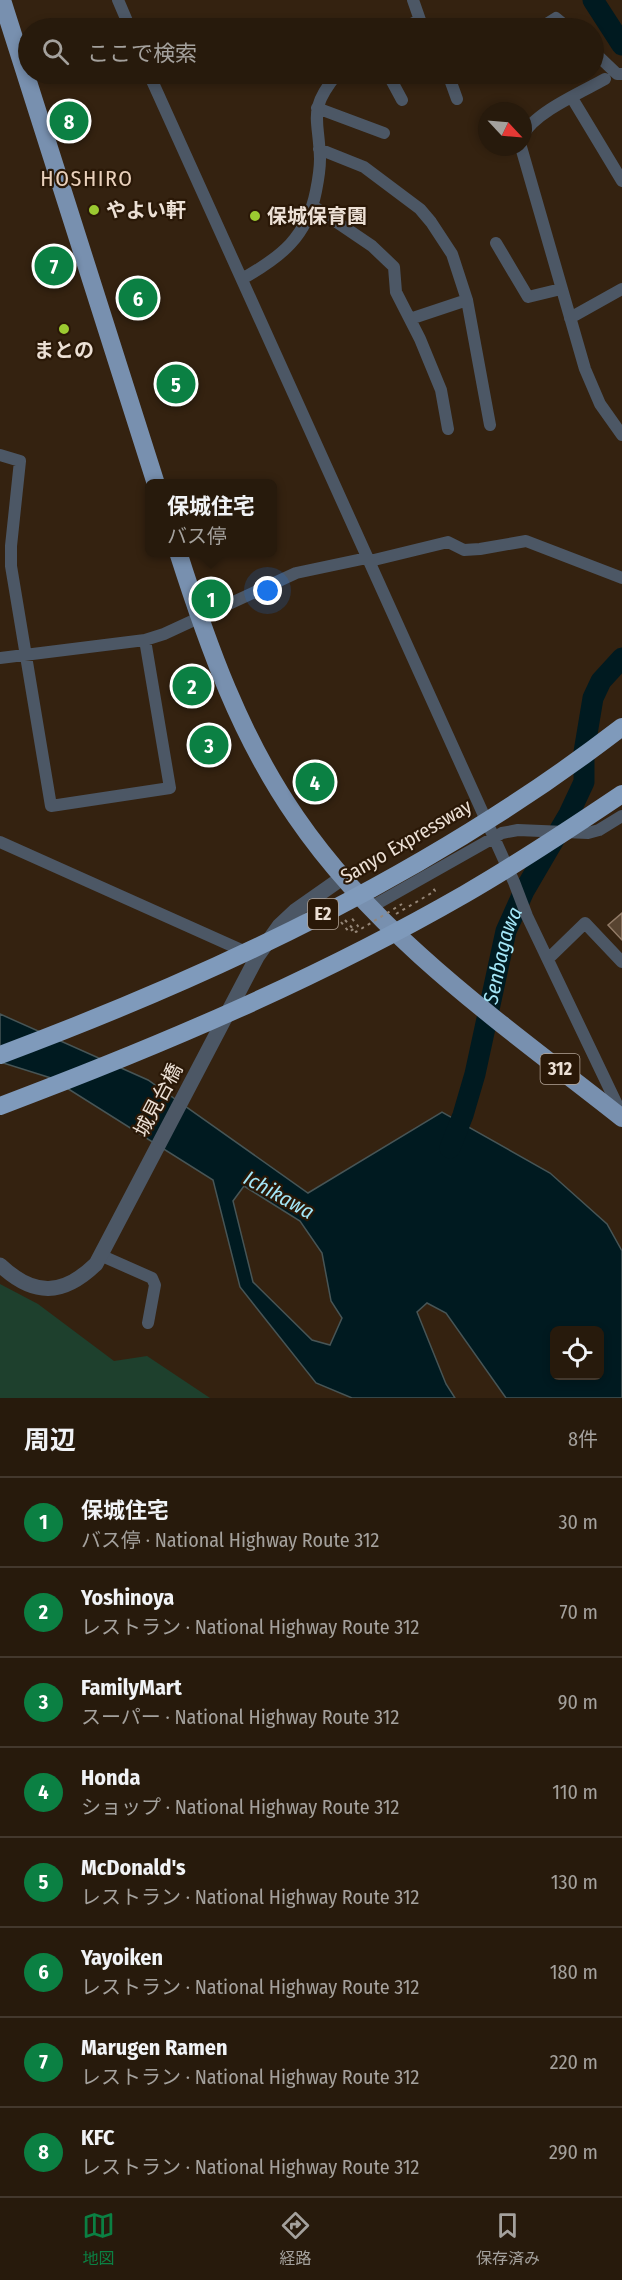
<!DOCTYPE html>
<html lang="ja">
<head>
<meta charset="utf-8">
<style>
  body { margin:0; font-family:"Fira Sans Condensed","Noto Sans JP",sans-serif; background:#33271a; color:#f1f3f6 }
  .controls { position:absolute; right:18px; bottom:18px; display:grid; overflow:hidden; border-radius:9px; box-shadow:0 3px 9px #0003 }
  .controls button { width:54px; height:54px; display:grid; place-items:center; padding:0; border:0; border-bottom:2px solid #43382d; background:#271a0c; color:#f1f3f6; font:30px sans-serif }
  .compass { position:absolute; left:478px; top:102px; width:54px; height:54px; border-radius:50%; background:#271a0c; box-shadow:0 3px 9px #0003; rotate:116deg }
  .you { position:absolute; left:268px; top:591px; width:21px; height:21px; margin:-15px; border:4px solid #fff; border-radius:50%; background:#1a73e8; box-shadow:0 0 0 9px #1a73e833 }
  .badge { display:grid; place-items:center; width:39px; height:39px; border-radius:50%; background:#0b8043; color:#fff; font-size:20px; font-weight:700 }
  .pin { position:absolute; translate:-50% -50%; border:3px solid #fff; box-shadow:0 2px 6px #0006 }
  .popup { position:absolute; left:145px; top:479px; width:132px; height:78px; box-sizing:border-box; display:grid; place-content:center; border-radius:9px; background:#271a0c; filter:drop-shadow(0 2px 4px #0005); font-size:20px; white-space:nowrap; color:#a4a19d }
  .popup b { font-size:22px; color:#f1f3f6 }
  .popup::after { content:''; position:absolute; left:50%; top:100%; margin-left:-12px; border:12px solid transparent; border-top-color:#271a0c }
  .list { margin:0; padding:0; list-style:none }
  h2 { display:flex; justify-content:space-between; align-items:center; height:78px; margin:0; padding:0 24px; font-size:26px }
  h2 small { font-size:20px; font-weight:400; color:#a4a19d }
  .list li { display:grid; grid-template-columns:39px 1fr auto; gap:18px; align-items:center; box-sizing:border-box; height:90px; padding:0 24px; border-top:2px solid #43382d }
  .list b { display:block; font-size:22px; white-space:nowrap }
  .list p { margin:0; font-size:20px; white-space:nowrap; color:#a4a19d }
  .list em { font-size:20px; font-style:normal; color:#a4a19d }
  .icon { flex:none; width:33px; height:33px; fill:none; stroke:currentColor; stroke-width:2; stroke-linecap:round; stroke-linejoin:round }
  .map { position:relative; flex:none; width:622px; height:1398px; overflow:hidden }
  .search { position:absolute; background:#271a0c; box-shadow:0 3px 9px #0003; left:18px; right:18px; top:18px; height:66px; display:flex; align-items:center; gap:15px; box-sizing:border-box; padding:0 21px; border-radius:33px; color:#a4a19d; font-size:22px }
  .sheet { height:798px; background:#271a0c }
  nav { display:flex; justify-content:space-around; align-items:center; box-sizing:border-box; height:84px; border-top:2px solid #43382d; background:#271a0c; font-size:16px; color:#a4a19d }
  nav a { display:grid; justify-items:center; gap:3px }
  nav .on { color:#0b8043 }
  .map>svg:first-child { display:block }
  .green { fill:#1e402d }
  .water { fill:#001a20; stroke:#475556; stroke-width:1.5; fill-rule:evenodd }
  .lines { fill:none; stroke-linecap:round; stroke-linejoin:round }
  .river { stroke:#001a20; stroke-width:21 }
  .building { fill:#584431; stroke:#927b67; stroke-width:1.5 }
  .path { stroke:#958677; stroke-width:2; stroke-dasharray:3 4.5; stroke-linecap:butt }
  .minor { stroke:#4c5765; stroke-width:12 }
  .tertiary { stroke:#4c5765; stroke-width:15 }
  .trunk { stroke:#7890af; stroke-width:18 }
  .path-bridge { stroke:#958677; stroke-width:2; stroke-dasharray:3 4.5; stroke-linecap:butt }
  .motorway-bridge { stroke:#7f9abb; stroke-width:18 }
  .poi-dot { fill:#9cca31; stroke:#2a1807; stroke-width:2 }
  .labels { text-anchor:middle; dominant-baseline:central; stroke-width:4.5; stroke-linejoin:round; paint-order:stroke }
  .shield { fill:#2a1807; stroke:#b2a497; stroke-width:1.5 }
  .shield-label { font-size:18px; font-weight:bold; fill:#ece0d5 }
  .poi-label { font-size:20px; font-weight:bold; fill:#ece0d5; stroke:#2a1807; text-anchor:start }
  .street-label { font-size:20px; fill:#ece0d5; stroke:#2a1807 }
  .water-label { font-size:21px; font-style:italic; fill:#a4e7f8; stroke:#2a1807 }
  .quarter-label { font-size:22px; letter-spacing:1.5px; fill:#ead1bc; stroke:#2a1807 }
</style>
</head>
<body>
<div class="map">
<svg width="622" height="1398" viewBox="0 0 622 1398">
  <rect width="100%" height="100%" fill="#342210"/>
  <path class="green" d="M0,1284L38,1304L114,1361L147,1356L210,1398H0Z"/>
  <path class="water" d="M0,1014L148,1080L308,1193L442,1112L550,1173L607,1224L622,1251V1398H506L446,1313L427,1303L417,1312L446,1384L455,1398H352L316,1383L240,1287L213,1180L51,1078L0,1062ZM244,1186L300,1221L322,1253L331,1301L342,1318L330,1345L312,1340L253,1282L233,1201ZM554,1330H600V1376H554Z"/>
  <g class="lines">
    <g class="river">
      <path d="M593,0L622,45"/>
      <path id="s1" d="M450,1148L463,1115L475,1074L506,931L524,891L569,814L584,782V752L593,698L601,681L622,658"/>
    </g>
  </g>
  <path class="building" d="M622,913V940L608,925Z"/>
  <g class="lines">
    <path class="path" d="M396,914L435,891L432,886
      M341,922L349,932L358,926L350,916"/>
    <path class="minor" d="M118,0L130,28
      M403,28L420,20L413,0
      M540,28L556,18L568,28
      M594,52L617,74H622
      M149,74L514,882L527,916L622,1115
      M388,74L402,100
      M448,74L457,99
      M572,98L622,181
      M317,108L384,133
      M523,135C535,112 582,92 605,79
      M521,147L585,369L600,404L622,435
      M319,149L364,167L420,209L431,222L452,254L467,300L490,425
      M313,206L372,246L394,267L396,292L420,339L441,390L448,429
      M496,243L528,297L561,289
      M242,279C281,257 307,237 316,191C318,181 320,170 320,159C319,117 307,111 337,74
      M570,318L622,289
      M410,319L467,300
      M0,455L20,461L11,546V566L51,806L170,788L145,640
      M0,658L145,640L164,634L296,573L367,558L374,560L448,542L464,550L480,549L526,541L622,578
      M0,842L248,953
      M371,907L502,833L518,830L588,833L599,830L622,816
      M548,959L585,923L622,962
      M100,1255L152,1278L155,1285L148,1323"/>
    <path class="tertiary" d="M0,1265C34,1297 63,1296 96,1264L257,957L279,926L295,911L342,878"/>
    <path class="trunk" d="M2,0L156,484
      M178,552C208,646 240,736 296,817C380,940 507,1027 622,1118"/>
    <path class="path-bridge" d="M345,920L356,932L402,904"/>
    <path class="motorway-bridge" d="M0,1055C220,973 435,871 622,727
      M0,1106C160,1046 317,979 465,894C519,863 570,829 622,794"/>
  </g>
  <g class="poi-dot">
    <circle cx="94" cy="210" r="6"/>
    <circle cx="255" cy="216" r="6"/>
    <circle cx="64" cy="329" r="6"/>
  </g>
  <g class="labels">
    <g class="shield">
      <rect x="308" y="899" width="30" height="30" rx="4.5"/>
      <rect x="540.5" y="1054" width="39" height="30" rx="4.5"/>
    </g>
    <g class="shield-label">
      <text x="323" y="914">E2</text>
      <text x="560" y="1069">312</text>
    </g>
    <g class="poi-label">
      <text x="106" y="210">やよい軒</text>
      <text x="267" y="216">保城保育園</text>
      <text x="64" y="350" text-anchor="middle">まとの</text>
    </g>
    <g class="street-label">
      <text transform="translate(406 841) rotate(-30)">Sanyo Expressway</text>
      <text transform="translate(158 1100) rotate(-62)">城見台橋</text>
    </g>
    <g class="water-label">
      <text stroke="none"><textPath href="#s1" startOffset="200">Senbagawa</textPath></text>
      <text transform="translate(279 1195) rotate(29)">Ichikawa</text>
    </g>
    <g class="quarter-label">
      <text x="87" y="178">HOSHIRO</text>
    </g>
  </g>
</svg>
<div class="controls">
<button><svg class="icon" aria-label="locate" viewBox="0 0 24 24"><circle cx="12" cy="12" r="6"/><path d="M12 2v4M12 18v4M2 12h4M18 12h4"/></svg></button>
</div>
<svg class="compass" viewBox="-18 -18 36 36"><path d="M0-13l5 13h-10z" fill="#e53935"/><path d="M0 13l5-13h-10z" fill="#a4a19d"/></svg>
<div class="you"></div>
<div class="pin badge" style="left:211px;top:599px">1</div>
<div class="popup"><b>保城住宅</b>バス停</div>
<div class="pin badge" style="left:192px;top:686px">2</div>
<div class="pin badge" style="left:209px;top:745px">3</div>
<div class="pin badge" style="left:315px;top:782px">4</div>
<div class="pin badge" style="left:176px;top:384px">5</div>
<div class="pin badge" style="left:138px;top:298px">6</div>
<div class="pin badge" style="left:54px;top:266px">7</div>
<div class="pin badge" style="left:69px;top:121px">8</div>
<div class="search"><svg class="icon" aria-label="search" viewBox="0 0 24 24"><circle cx="10" cy="10" r="6"/><path d="M15 15l6 6"/></svg>ここで検索</div>
</div>
<section class="sheet">
<h2>周辺<small>8件</small></h2>
<ul class="list">
<li><span class="badge">1</span><div><b>保城住宅</b><p>バス停 · National Highway Route 312</p></div><em>30 m</em></li>
<li><span class="badge">2</span><div><b>Yoshinoya</b><p>レストラン · National Highway Route 312</p></div><em>70 m</em></li>
<li><span class="badge">3</span><div><b>FamilyMart</b><p>スーパー · National Highway Route 312</p></div><em>90 m</em></li>
<li><span class="badge">4</span><div><b>Honda</b><p>ショップ · National Highway Route 312</p></div><em>110 m</em></li>
<li><span class="badge">5</span><div><b>McDonald's</b><p>レストラン · National Highway Route 312</p></div><em>130 m</em></li>
<li><span class="badge">6</span><div><b>Yayoiken</b><p>レストラン · National Highway Route 312</p></div><em>180 m</em></li>
<li><span class="badge">7</span><div><b>Marugen Ramen</b><p>レストラン · National Highway Route 312</p></div><em>220 m</em></li>
<li><span class="badge">8</span><div><b>KFC</b><p>レストラン · National Highway Route 312</p></div><em>290 m</em></li>
</ul>
</section>
<nav>
<a class="on"><svg class="icon" aria-label="map" viewBox="0 0 24 24"><path d="M3 6l6-2 6 2 6-2v14l-6 2-6-2-6 2zM9 4v14M15 6v14"/></svg>地図</a>
<a><svg class="icon" aria-label="directions" viewBox="0 0 24 24"><path d="M12 3l9 9-9 9-9-9zM9 14v-3h6M13 9l2 2-2 2"/></svg>経路</a>
<a><svg class="icon" aria-label="saved" viewBox="0 0 24 24"><path d="M7 4h10v16l-5-4-5 4z"/></svg>保存済み</a>
</nav>
</body>
</html>
